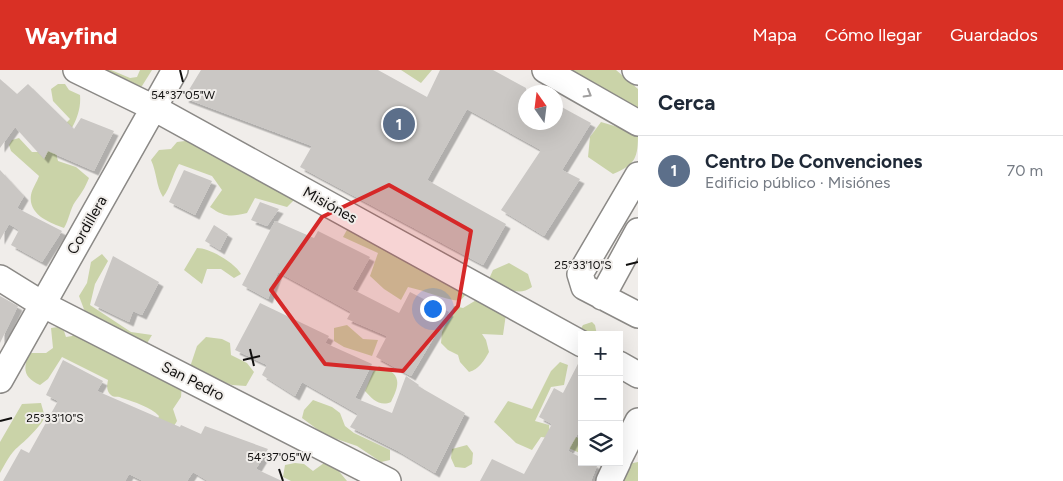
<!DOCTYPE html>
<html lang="es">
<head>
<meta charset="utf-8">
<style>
  body { margin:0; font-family:Figtree,sans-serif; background:#f2f2f3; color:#1f2937 }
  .controls { position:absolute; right:15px; bottom:15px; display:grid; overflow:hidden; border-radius:0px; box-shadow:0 5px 20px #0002 }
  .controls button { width:45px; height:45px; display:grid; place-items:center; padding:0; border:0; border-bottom:1px solid #e0e1e3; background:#fff; color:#1f2937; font:25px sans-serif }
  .compass { position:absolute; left:518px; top:15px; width:45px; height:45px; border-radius:50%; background:#fff; box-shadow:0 5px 20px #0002; rotate:346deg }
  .you { position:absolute; left:432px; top:238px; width:18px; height:18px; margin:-12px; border:4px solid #fff; border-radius:50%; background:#1a73e8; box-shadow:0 0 0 8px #1a73e833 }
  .badge { display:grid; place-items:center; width:32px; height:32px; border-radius:50%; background:#d93025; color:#fff; font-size:16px; font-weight:700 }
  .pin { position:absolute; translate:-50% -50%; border:2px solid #fff; box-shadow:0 1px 5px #0006 }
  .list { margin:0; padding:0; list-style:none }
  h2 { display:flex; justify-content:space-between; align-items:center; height:65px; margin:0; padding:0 20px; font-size:21px }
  h2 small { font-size:16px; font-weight:400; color:#747a83 }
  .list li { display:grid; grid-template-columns:32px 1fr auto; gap:15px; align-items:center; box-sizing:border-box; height:70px; padding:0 20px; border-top:1px solid #e0e1e3 }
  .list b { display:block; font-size:19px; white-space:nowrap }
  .list p { margin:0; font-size:16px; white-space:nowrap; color:#747a83 }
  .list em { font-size:16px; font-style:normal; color:#747a83 }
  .icon { flex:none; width:28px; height:28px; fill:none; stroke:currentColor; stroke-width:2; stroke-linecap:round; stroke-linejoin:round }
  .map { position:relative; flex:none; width:638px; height:411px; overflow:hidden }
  header { display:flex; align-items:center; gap:30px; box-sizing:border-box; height:70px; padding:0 25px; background:#d93025; color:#fff }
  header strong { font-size:24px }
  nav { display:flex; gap:28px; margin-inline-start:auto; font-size:18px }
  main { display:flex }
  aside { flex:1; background:#fff }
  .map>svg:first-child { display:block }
  .green { fill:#cad3a8 }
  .building { fill:#cac7c4; filter:url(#shadow) }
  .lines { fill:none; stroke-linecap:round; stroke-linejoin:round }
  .minor-casing { stroke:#8b8986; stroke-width:28 }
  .minor { stroke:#fff; stroke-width:25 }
  .oneway { stroke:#a09f9f }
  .marked { fill:#d62828; fill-opacity:0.2; stroke:#d62828; stroke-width:4; stroke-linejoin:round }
  .ticks { fill:none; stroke:#11100f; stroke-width:2 }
  .labels { text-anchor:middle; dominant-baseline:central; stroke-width:4; stroke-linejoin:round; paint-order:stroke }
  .street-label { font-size:15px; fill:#11100f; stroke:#f0edea }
  .ticks-label { font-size:12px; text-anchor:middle; fill:#11100f; stroke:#f0edea; stroke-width:4; stroke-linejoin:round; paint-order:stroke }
</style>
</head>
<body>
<header>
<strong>Wayfind</strong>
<nav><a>Mapa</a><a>Cómo llegar</a><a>Guardados</a></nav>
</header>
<main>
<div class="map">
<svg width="638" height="411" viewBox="0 0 638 411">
  <defs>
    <filter id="shadow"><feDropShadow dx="4.5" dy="4.5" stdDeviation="0" flood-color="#0004"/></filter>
  </defs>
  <rect width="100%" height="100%" fill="#f0edea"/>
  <path class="green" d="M92,0H111L130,8L137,7L140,0H152L142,16L131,22Z
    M401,0H432L421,13Z
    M532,0H616L638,19V50Z
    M58,14H65L69,20L80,25C82,47 68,65 56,83L58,91L76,97L89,108C85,118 81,124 75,132C70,139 69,150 64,158C50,153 28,145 31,125C32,119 37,112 39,106L11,81L9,75L12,70L19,68L32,82H38L70,49L53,31L51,19Z
    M601,52L638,63C638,88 636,94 613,104L588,87L590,67Z
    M193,70L296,128L287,137L255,128L247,143C231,147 224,147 210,137L222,120L212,106L179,94C172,105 171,117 163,127C156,116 157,103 151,90L159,80L171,79L177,72Z
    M348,158L468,222L460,231C442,229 426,221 408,217L401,230L384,219L370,206L378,183L343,167Z
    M197,178C210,178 235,193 241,204L234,208L221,199H207L202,214L184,200Z
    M102,184L108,191L95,214L90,235L131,262L152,265L146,275L97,252L85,242L79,226L87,213L91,192Z
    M509,193L528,204L532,217C517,228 503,216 489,209L493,200Z
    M478,229L506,244L503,265L482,264L486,270L489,282C484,291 479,299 469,302L460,292L458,285L448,280L441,273L442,262L454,236L463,238Z
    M592,252L595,255L597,265H582L579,262L583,255Z
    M347,255L363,269L378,270L372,286L344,277L334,271V258Z
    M58,257L64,261L66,267L72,266L77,261L182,314L181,327L173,339L177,351L171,361L154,358L159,346C151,337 134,332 122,328C119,326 114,328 111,325C106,321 107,315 108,310L62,287L48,309L40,315C23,307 23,299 29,283H46L53,278L51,258Z
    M206,267L222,269L230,273L231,285L247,293L254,302L246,316L232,315L189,300L197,276Z
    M560,292L568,295L564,315L551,317L535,351L549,355L550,368L541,367L532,380L516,373L494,352L508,331L532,339L551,301Z
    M379,296C402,303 400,314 391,332C380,337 372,329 365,321L373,302Z
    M313,330L332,337L340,343L345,356L354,363L390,380V390L381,392L357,376L325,365L302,348L304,340Z
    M41,333C42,338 45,344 44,348C43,354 23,373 18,377C11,382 4,396 0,403V372L22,334Z
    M553,360L582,369V384L553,371Z
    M467,375L473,383L472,394L465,398L455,397L451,388L452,379Z
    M638,392V411H612L628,394Z
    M295,393L304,394L313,401L324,393L337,399L347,411H291L283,407L285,395Z"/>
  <path class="building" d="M201,0H378L427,27L440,0H493L526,18V52H556V34L591,53L562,100L580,109L544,166L501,140L541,80L467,39L427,110L506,154L483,195L300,97L312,76L184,28Z
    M0,9L17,24L28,14L74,59L81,48L114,61L94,101L48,81L44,89L15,57L0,78Z
    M0,100L24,126L17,138L62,161L42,192L11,175L19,160L9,154L0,170Z
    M184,100L212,111L195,145L169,132Z
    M260,132L279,139L267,156L251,150Z
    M275,151L314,168L318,161L370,187L352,219L399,243L410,222L449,242L411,306L376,287L387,266L347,249L351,242L278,202L268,229L242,215Z
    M214,155L228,164L220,180L205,171Z
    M113,186L159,212L142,245L133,241L129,252L94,235Z
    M0,226L18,236L0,273Z
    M260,233L329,266L325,273L372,294L355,328L392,343L406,306L419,315L418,316L465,343L435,403L398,381L350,357L358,344L302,312L295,326L262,305L267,295L235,280Z
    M581,288L582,356L568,381L582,388V392H591L597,396L591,411H480L492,389L524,404L552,354L539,347L554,318L563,323Z
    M63,290L103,311L97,321L180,357L181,355L201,364L205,356L268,379L256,399L282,411H208L193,402L187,411H143L129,404L125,411H3L21,379L29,383L58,331L46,325Z"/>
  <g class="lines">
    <defs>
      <path id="minor" d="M76,0L154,38L582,274
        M545,0L638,53
        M635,0L638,2
        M638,105L580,204L584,217L638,245
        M0,208L42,234L388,411
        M602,227L638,161
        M619,294L638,305
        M0,310L175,0
        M619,389L638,351
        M609,411L618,392"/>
    </defs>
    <use href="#minor" class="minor-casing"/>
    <use href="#minor" class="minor"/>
  </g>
  <defs><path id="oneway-chevron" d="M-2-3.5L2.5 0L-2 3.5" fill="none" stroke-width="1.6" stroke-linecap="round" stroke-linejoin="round" transform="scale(1.25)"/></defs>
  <use class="oneway" href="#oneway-chevron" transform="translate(588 24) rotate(30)"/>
  <path class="marked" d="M389,115L471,161L458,236L403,301L325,294L271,220L322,147Z"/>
  <path class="ticks" d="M180,0L183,12M626,195L638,192M250,279L254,296M243,290L260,286M0,351L12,348M279,399L283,411"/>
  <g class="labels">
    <g class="street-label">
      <text transform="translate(330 135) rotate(29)">Misiónes</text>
      <text transform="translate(87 155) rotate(-60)">Cordillera</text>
      <text transform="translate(193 311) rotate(27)">San Pedro</text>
    </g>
  </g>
  <g class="ticks-label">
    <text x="183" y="29">54°37'05"W</text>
    <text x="583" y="199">25°33'10"S</text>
    <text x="55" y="352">25°33'10"S</text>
    <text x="279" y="391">54°37'05"W</text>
  </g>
</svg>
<div class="controls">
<button>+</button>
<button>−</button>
<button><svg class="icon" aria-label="layers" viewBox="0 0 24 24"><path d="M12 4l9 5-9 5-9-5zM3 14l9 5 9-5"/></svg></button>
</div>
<svg class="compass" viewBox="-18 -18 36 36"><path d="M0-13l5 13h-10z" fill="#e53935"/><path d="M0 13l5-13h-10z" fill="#747a83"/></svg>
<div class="you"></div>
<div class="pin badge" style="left:399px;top:54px;background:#5c6f8a">1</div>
</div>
<aside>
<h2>Cerca<small></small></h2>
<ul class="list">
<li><span class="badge" style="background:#5c6f8a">1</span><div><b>Centro De Convenciones</b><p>Edificio público · Misiónes</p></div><em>70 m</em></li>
</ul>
</aside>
</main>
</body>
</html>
